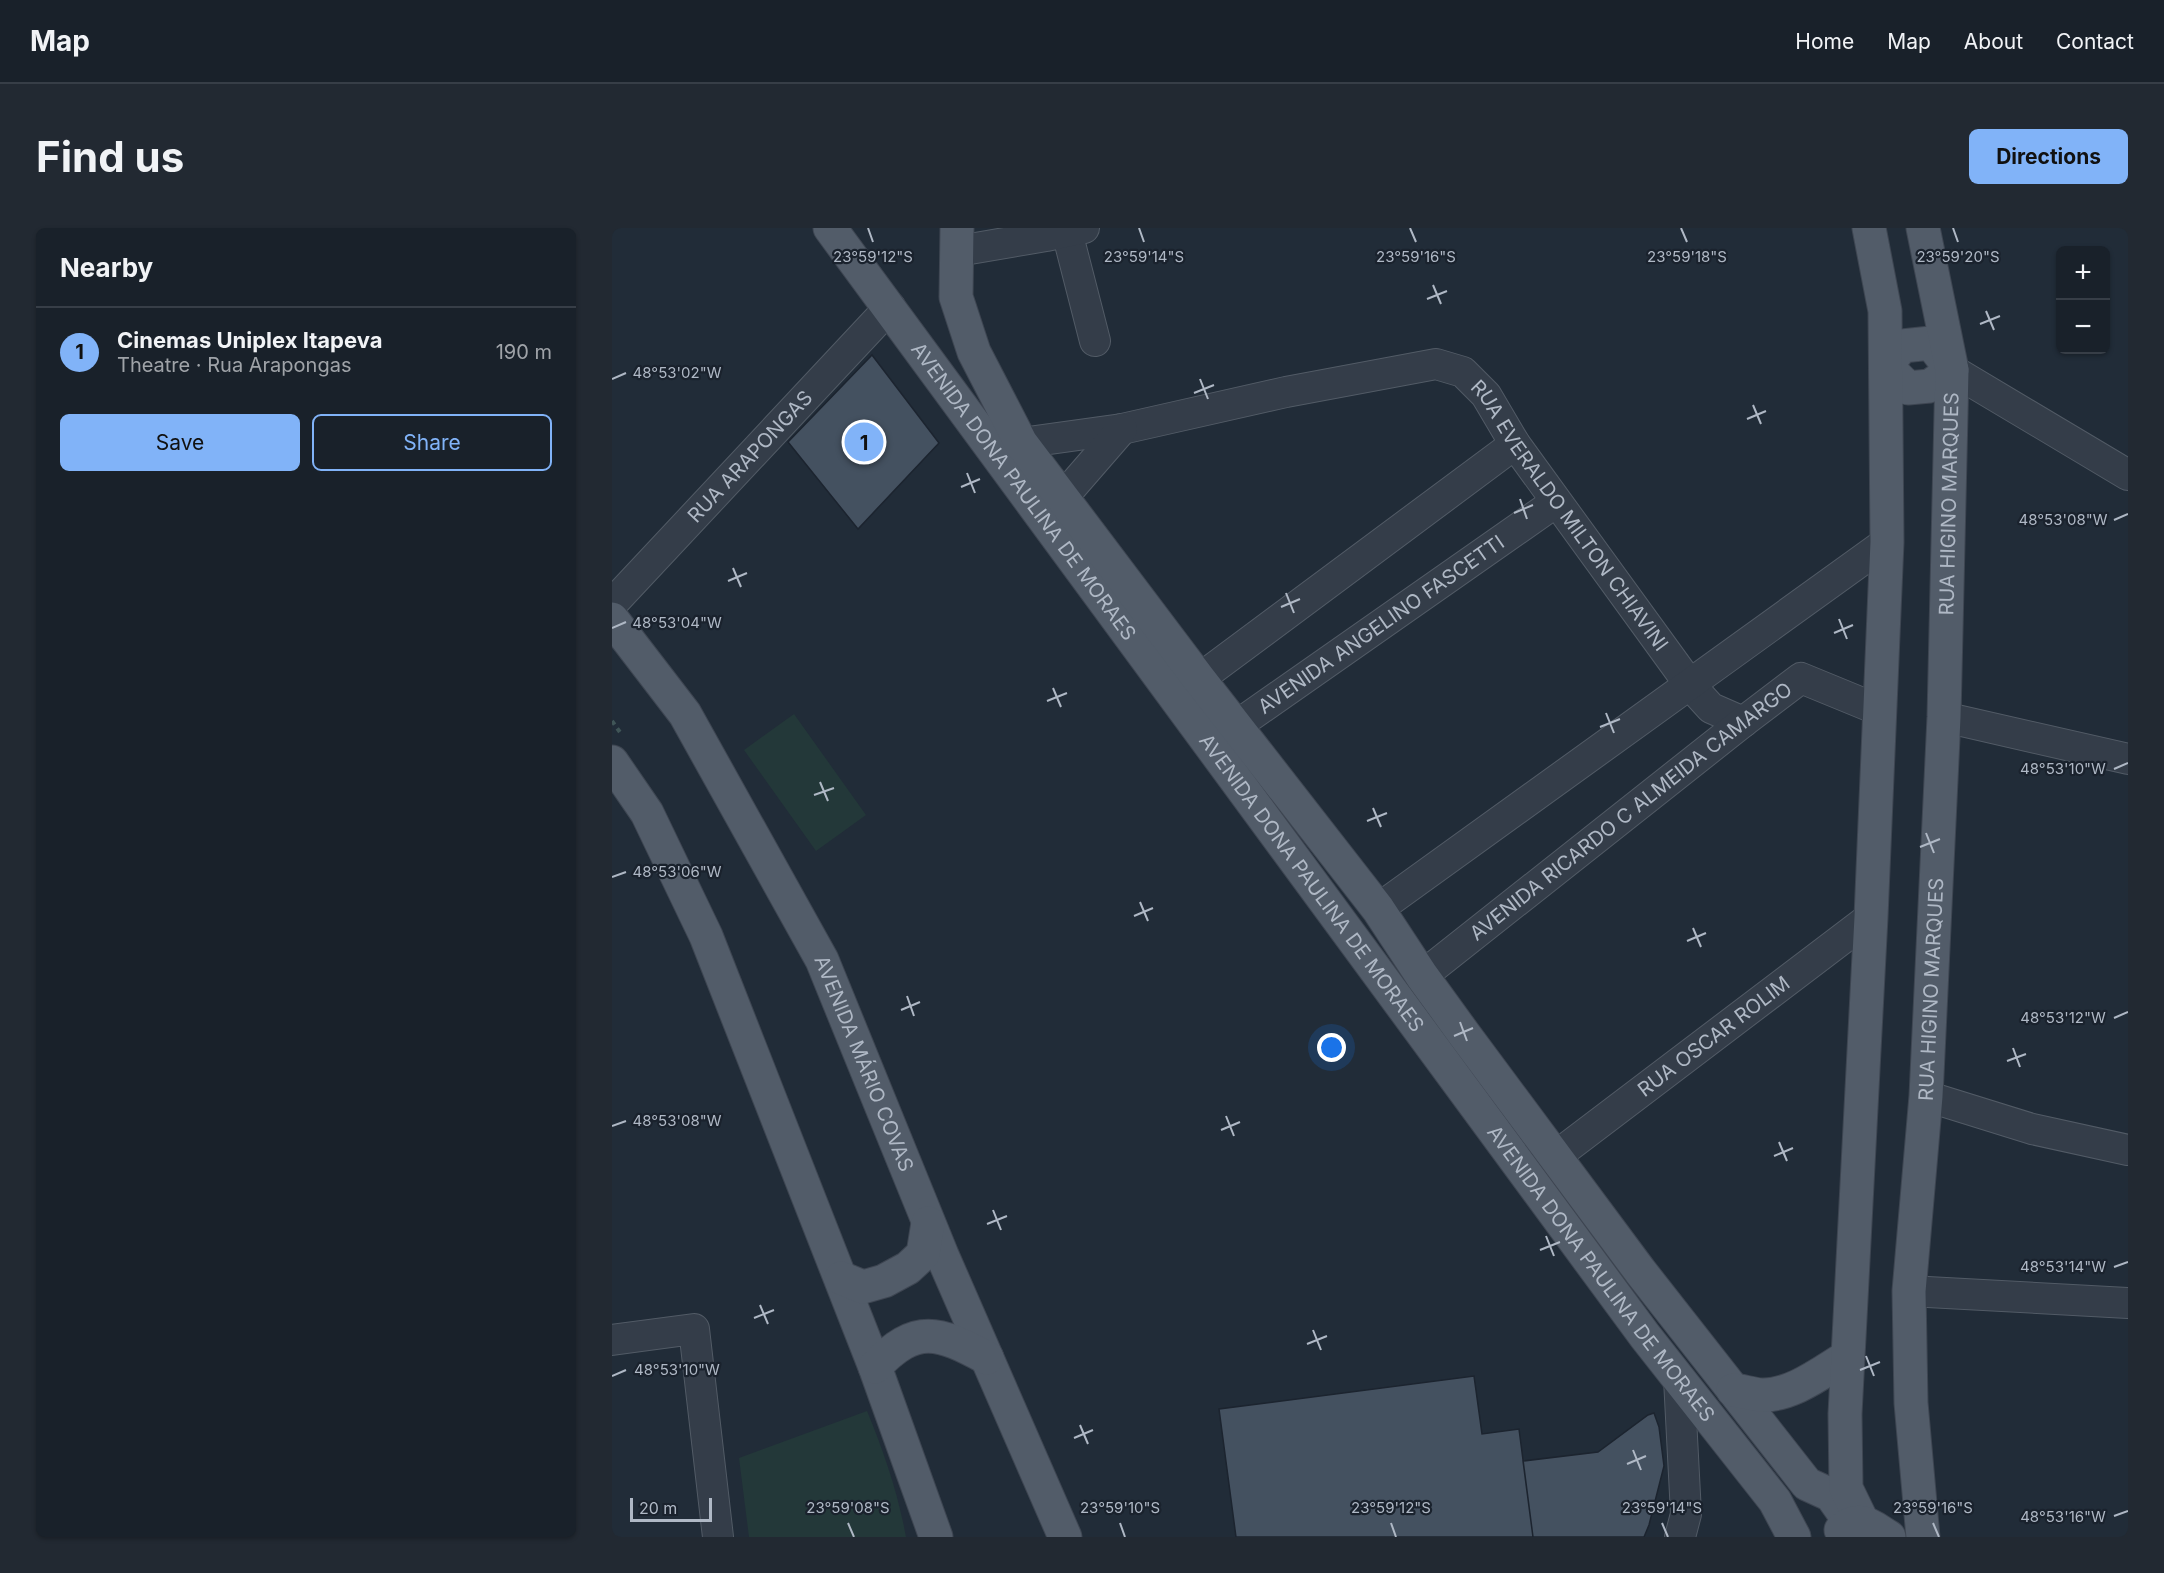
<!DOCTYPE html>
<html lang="en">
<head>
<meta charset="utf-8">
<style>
  body { margin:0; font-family:Inter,sans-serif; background:#222932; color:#f1f3f6 }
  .controls { position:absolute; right:18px; top:18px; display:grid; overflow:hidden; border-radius:9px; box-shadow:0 2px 4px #0004 }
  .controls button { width:54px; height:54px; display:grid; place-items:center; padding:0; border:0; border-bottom:2px solid #373e47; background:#19212a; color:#f1f3f6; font:30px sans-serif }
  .scale { position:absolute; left:18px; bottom:15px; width:82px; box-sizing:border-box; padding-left:6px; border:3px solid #afb8c5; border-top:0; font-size:16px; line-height:21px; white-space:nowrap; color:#afb8c5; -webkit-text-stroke:4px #1a222d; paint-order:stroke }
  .you { position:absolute; left:720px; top:820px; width:21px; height:21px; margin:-15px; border:4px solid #fff; border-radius:50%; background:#1a73e8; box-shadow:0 0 0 9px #1a73e833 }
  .badge { display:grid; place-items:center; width:39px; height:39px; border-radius:50%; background:#81b3f8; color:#111; font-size:20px; font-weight:700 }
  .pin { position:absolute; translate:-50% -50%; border:3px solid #fff; box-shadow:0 2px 6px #0006 }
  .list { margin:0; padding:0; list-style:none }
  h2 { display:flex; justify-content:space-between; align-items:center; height:78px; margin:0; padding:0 24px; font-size:26px }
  h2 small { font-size:20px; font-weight:400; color:#9fa3a8 }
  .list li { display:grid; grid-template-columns:39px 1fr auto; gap:18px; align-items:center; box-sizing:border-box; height:90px; padding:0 24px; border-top:2px solid #373e47 }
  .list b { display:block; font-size:22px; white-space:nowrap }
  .list p { margin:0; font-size:20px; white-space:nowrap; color:#9fa3a8 }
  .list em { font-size:20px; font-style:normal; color:#9fa3a8 }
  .actions { display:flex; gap:12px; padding:18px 24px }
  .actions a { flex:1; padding:14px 0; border:2px solid #81b3f8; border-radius:9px; text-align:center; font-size:21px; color:#81b3f8 }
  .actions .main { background:#81b3f8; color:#111 }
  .map { position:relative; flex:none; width:1516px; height:1309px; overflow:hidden; border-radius:9px }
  header { display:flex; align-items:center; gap:36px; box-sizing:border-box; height:84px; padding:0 30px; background:#19212a; border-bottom:2px solid #373e47 }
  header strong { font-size:28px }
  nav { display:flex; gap:33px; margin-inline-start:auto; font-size:21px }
  .intro { display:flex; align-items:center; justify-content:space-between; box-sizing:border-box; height:144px; padding:0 36px }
  h1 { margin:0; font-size:42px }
  .button { padding:15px 27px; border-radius:9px; background:#81b3f8; color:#111; font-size:21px; font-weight:700 }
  main { display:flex; gap:36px; padding:0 36px }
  aside { flex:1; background:#19212a; border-radius:9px; box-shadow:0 2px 4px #0004 }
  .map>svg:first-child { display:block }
  .green { fill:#233839 }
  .building { fill:#445160; stroke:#1c242f; stroke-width:1.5 }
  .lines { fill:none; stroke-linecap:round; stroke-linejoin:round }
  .minor-casing { stroke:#525b66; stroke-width:32 }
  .major-casing { stroke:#3e4652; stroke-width:35 }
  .path { stroke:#405557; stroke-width:4; stroke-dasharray:4.5 4.5; stroke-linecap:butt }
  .minor { stroke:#343d49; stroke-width:30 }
  .major { stroke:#525c69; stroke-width:33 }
  .ticks { fill:none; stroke:#afb8c5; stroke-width:2 }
  .labels { text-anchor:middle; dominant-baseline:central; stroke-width:4.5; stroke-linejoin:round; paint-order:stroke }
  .street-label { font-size:20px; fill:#afb8c5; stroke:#1a222d }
  .ticks-label { font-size:15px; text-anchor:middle; fill:#afb8c5; stroke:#1a222d; stroke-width:4.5; stroke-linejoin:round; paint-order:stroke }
</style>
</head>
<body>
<header>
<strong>Map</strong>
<nav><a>Home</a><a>Map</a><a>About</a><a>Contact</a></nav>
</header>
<div class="intro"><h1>Find us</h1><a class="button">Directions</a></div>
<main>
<aside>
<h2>Nearby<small></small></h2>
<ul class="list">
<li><span class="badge">1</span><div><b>Cinemas Uniplex Itapeva</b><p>Theatre · Rua Arapongas</p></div><em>190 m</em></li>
</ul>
<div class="actions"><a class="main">Save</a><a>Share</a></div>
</aside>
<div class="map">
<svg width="1516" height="1309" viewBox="0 0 1516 1309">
  <rect width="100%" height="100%" fill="#212c38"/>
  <path class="green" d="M182,486L254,587L204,623L132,522Z
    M255,1183C272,1224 286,1265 294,1309H137L127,1230Z"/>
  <path class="building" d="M260,127L327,215L246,301L176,214Z
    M862,1148L870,1206L907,1201L921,1309H624L607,1181Z
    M1042,1185L1047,1199L1052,1238L1037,1297L1032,1309H921L911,1233L986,1224L1036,1187Z"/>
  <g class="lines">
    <defs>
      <g id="minor">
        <path d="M455,4L483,113"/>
        <path d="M346,23L434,8L472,0"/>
        <path d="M1340,142L1516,247"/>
        <path id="s1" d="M409,215L510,201L674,164L824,136L851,144L874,167L903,216L1078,457L1099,480L1131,494"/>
        <path d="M451,269L510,201"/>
        <path id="s2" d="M0,376L278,79"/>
        <path d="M587,451L903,216"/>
        <path d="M1332,489L1516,531"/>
        <path id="s3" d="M624,498L944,274"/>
        <path d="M766,681L1275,314"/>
        <path id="s4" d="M810,748L1131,494L1189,450L1267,482"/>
        <path d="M1314,868L1420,901L1516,922"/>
        <path id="s5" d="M944,928L1259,689"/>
        <path d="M1297,1063L1516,1075"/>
        <path d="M0,1112L82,1101L106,1309"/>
        <path d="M1067,1151L1074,1286L1068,1309"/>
      </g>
      <g id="major">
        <path id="s6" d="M218,0L1033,1108L1163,1273L1182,1309"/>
        <path d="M345,0L344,69L362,124L409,215L587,451L766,681L810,748L852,806L1028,1043L1195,1256L1219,1267L1238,1294"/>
        <path d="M1319,115L1340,142L1318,158L1296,160L1274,138L1290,118Z"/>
        <path id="s7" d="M0,391L73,486L210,732L330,1027L453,1309"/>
        <path d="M0,534L35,585L94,708L263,1139L324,1309"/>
        <path d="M229,1050L251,1059L272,1053L296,1040L311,1026L316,995"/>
        <path d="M263,1139C304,1095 327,1104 375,1130"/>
        <path d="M1121,1162C1130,1163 1140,1166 1149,1167C1180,1168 1210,1144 1235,1129"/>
        <path d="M1249,1291L1234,1260L1233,1186L1259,689L1275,314L1273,83L1257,0"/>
        <path d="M1229,1302C1248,1286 1259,1298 1277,1309"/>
        <path id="s8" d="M1311,1309L1299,1175L1297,1063L1314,868L1332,489L1340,142L1311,0"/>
      </g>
    </defs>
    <use href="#minor" class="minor-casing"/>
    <use href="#major" class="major-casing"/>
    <path class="path" d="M0,493L10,507"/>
    <use href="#minor" class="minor"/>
    <use href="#major" class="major"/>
  </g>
  <path class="ticks" d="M256,0L261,14M527,0L532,14M798,0L804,14M1069,0L1075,14M1341,0L1346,14M821,57L829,76M815,71L835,63M1374,83L1382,102M1368,96L1388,88M0,151L14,145M588,151L596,171M582,165L602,157M1141,177L1149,196M1135,191L1154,183M355,245L363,265M349,259L368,251M908,271L915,291M902,285L921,277M1502,292L1516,286M121,340L129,359M116,353L135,345M674,365L682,385M669,379L688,371M1227,391L1235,411M0,400L14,394M1222,405L1241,397M441,460L449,479M435,473L455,465M994,485L1002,505M988,499L1008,491M1502,541L1516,535M208,554L216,573M202,567L222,560M761,580L769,599M755,593L775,585M1314,605L1322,625M1308,619L1328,611M0,649L14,644M528,674L536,693M522,688L541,680M1081,700L1089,719M1075,713L1094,705M295,768L302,788M289,782L308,774M1502,790L1516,784M848,794L855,813M842,808L861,800M1401,820L1408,839M1395,833L1414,826M614,888L622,908M0,898L14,893M609,902L628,894M1167,914L1175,933M1162,928L1181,920M381,982L389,1002M375,996L395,988M934,1008L942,1028M928,1022L948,1014M1502,1039L1516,1034M148,1077L156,1096M142,1090L162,1082M701,1102L709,1122M695,1116L715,1108M1254,1128L1262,1148M1248,1142L1268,1134M0,1148L14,1142M468,1197L476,1216M462,1210L481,1202M1021,1222L1029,1242M1015,1236L1034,1228M1502,1288L1516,1283M236,1295L242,1309M508,1295L513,1309M779,1295L784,1309M1050,1295L1056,1309M1321,1295L1327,1309"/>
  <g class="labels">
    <g class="street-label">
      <text stroke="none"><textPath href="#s2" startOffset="202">RUA ARAPONGAS</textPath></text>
      <text stroke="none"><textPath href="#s6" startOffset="327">AVENIDA DONA PAULINA DE MORAES</textPath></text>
      <text stroke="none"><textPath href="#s8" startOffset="1035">RUA HIGINO MARQUES</textPath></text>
      <text stroke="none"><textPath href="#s1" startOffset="630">RUA EVERALDO MILTON CHIAVINI</textPath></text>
      <text stroke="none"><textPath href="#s3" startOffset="177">AVENIDA ANGELINO FASCETTI</textPath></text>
      <text stroke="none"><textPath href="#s4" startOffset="266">AVENIDA RICARDO C ALMEIDA CAMARGO</textPath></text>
      <text stroke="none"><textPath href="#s6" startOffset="813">AVENIDA DONA PAULINA DE MORAES</textPath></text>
      <text stroke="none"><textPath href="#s8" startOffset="549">RUA HIGINO MARQUES</textPath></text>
      <text stroke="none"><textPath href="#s5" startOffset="198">RUA OSCAR ROLIM</textPath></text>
      <text stroke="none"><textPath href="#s7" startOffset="513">AVENIDA MÁRIO COVAS</textPath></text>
      <text stroke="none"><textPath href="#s6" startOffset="1299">AVENIDA DONA PAULINA DE MORAES</textPath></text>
    </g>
  </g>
  <g class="ticks-label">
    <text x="261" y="34">23°59'12"S</text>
    <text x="532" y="34">23°59'14"S</text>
    <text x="804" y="34">23°59'16"S</text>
    <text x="1075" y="34">23°59'18"S</text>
    <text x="1346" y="34">23°59'20"S</text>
    <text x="65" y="150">48°53'02"W</text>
    <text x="1451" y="297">48°53'08"W</text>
    <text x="65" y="400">48°53'04"W</text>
    <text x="1451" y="546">48°53'10"W</text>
    <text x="65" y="649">48°53'06"W</text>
    <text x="1451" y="795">48°53'12"W</text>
    <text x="65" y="898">48°53'08"W</text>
    <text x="1451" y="1044">48°53'14"W</text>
    <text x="65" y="1147">48°53'10"W</text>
    <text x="236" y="1285">23°59'08"S</text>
    <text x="508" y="1285">23°59'10"S</text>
    <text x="779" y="1285">23°59'12"S</text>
    <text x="1050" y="1285">23°59'14"S</text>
    <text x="1321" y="1285">23°59'16"S</text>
    <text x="1451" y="1294">48°53'16"W</text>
  </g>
</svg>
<div class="controls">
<button>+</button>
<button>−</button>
</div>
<div class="scale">20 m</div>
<div class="you"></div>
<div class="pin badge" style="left:252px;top:214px">1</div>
</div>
</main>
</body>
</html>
